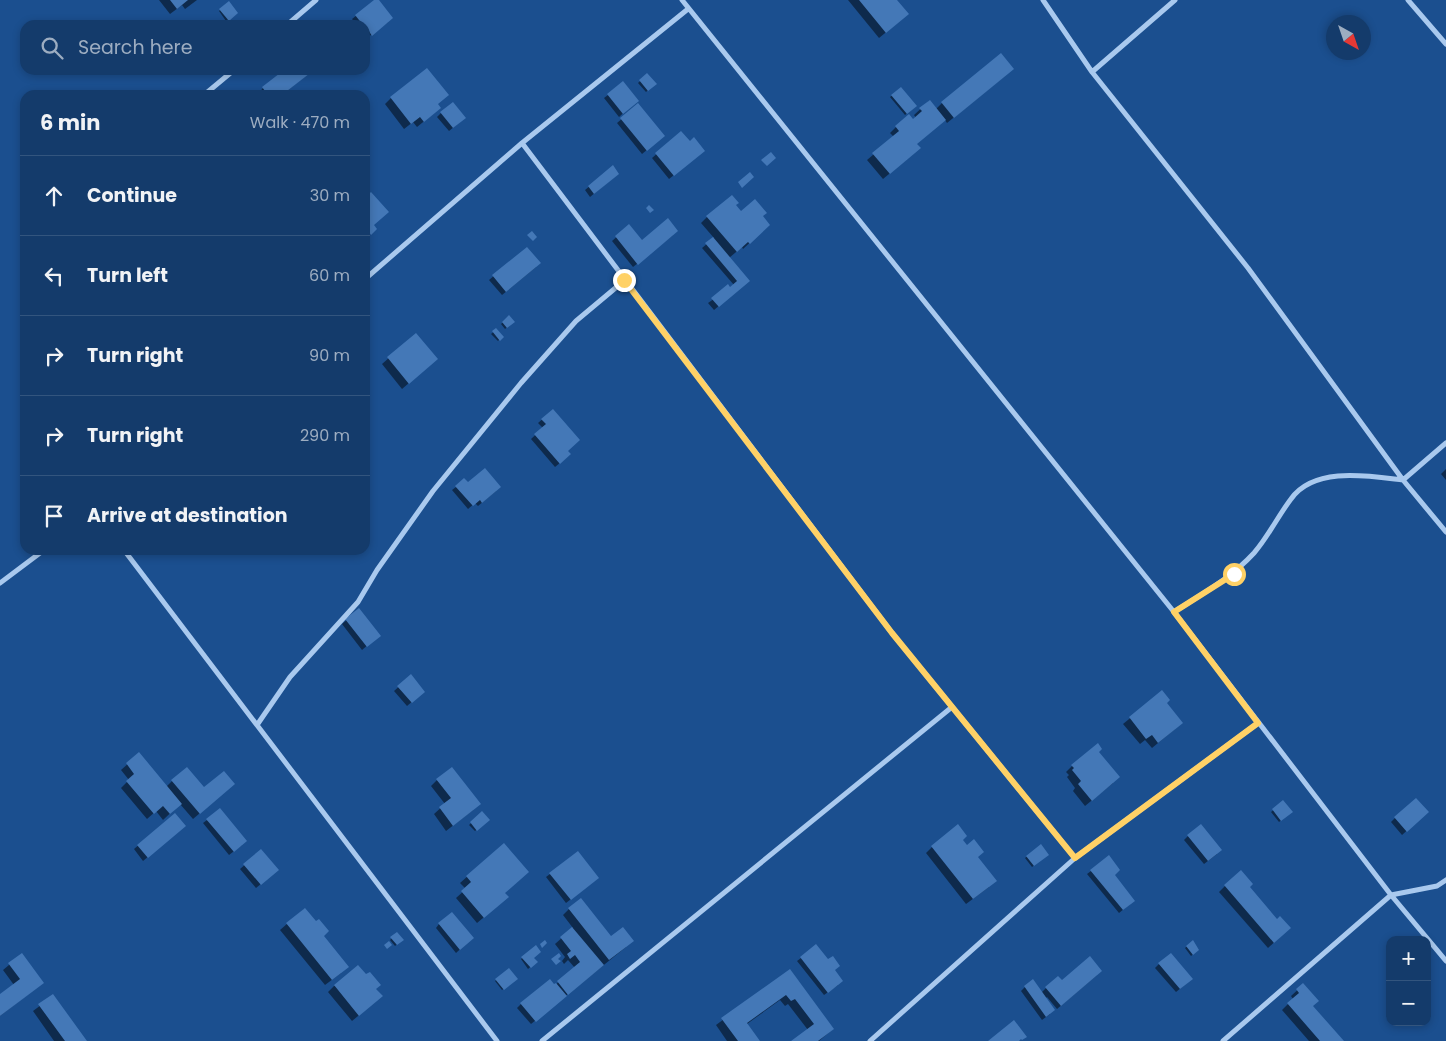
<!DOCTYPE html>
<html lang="en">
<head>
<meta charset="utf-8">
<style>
  body { margin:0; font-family:Poppins,sans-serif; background:#214673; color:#f1f3f6 }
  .controls { position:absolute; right:15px; bottom:15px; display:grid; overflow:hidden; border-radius:10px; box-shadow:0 2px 8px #0003 }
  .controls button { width:45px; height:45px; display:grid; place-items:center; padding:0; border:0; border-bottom:1px solid #33557e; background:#143b6b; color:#f1f3f6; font:25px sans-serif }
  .compass { position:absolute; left:1326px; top:15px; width:45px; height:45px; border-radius:50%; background:#143b6b; box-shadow:0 2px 8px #0003; rotate:140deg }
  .stop { position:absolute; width:15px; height:15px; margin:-11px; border:4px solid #ffd166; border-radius:50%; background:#fff }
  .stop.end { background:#ffd166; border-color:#fff; box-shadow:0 1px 5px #0008 }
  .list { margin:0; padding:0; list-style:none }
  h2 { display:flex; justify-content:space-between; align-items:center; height:65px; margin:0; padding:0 20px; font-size:21px }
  h2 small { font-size:16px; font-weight:400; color:#9dadc1 }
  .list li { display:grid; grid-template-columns:32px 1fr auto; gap:15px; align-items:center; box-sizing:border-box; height:80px; padding:0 20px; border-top:1px solid #33557e }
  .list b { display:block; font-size:19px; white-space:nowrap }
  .list em { font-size:16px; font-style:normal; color:#9dadc1 }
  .icon { flex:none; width:28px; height:28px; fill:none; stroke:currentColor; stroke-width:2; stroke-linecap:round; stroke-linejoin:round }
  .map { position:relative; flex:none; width:1446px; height:1041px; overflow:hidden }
  .search { position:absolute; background:#143b6b; box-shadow:0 2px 8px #0003; left:20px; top:20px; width:350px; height:55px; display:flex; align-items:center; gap:12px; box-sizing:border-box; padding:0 18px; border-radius:15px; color:#9dadc1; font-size:19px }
  .panel { position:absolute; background:#143b6b; box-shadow:0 2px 8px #0003; left:20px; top:90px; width:350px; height:465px; border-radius:15px }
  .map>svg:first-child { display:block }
  .shadow { fill:#0007 }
  .building { fill:#4478b7 }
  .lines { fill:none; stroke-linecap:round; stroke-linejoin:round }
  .street { stroke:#a9c9ee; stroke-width:5 }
  .route { stroke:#ffd166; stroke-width:6 }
</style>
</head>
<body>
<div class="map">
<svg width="1446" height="1041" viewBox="0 0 1446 1041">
  <rect width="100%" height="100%" fill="#1b4f8f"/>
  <path class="shadow" d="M159,0H197L185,9L182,5L170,14Z
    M376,0H377L388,22L367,38L365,36V25H357L352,19Z
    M848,0H896L901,20L879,38Z
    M229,3L236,13L226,21L219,11Z
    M176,70H187L180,75Z
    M286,70H313L282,95H257L263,88Z
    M647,75L655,84L646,92L638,83Z
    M1006,75L947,123L945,120L916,144L913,154L883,179L867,160L894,137L890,133L896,127L913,120L916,118L914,115L929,101L936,109L942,103Z
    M901,89L915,106L905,115L890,97Z
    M608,95L633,104L619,117L604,98Z
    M391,98L437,105L433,114L417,127L413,122L404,129L385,104Z
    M638,105L659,140L642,154L617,123Z
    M441,113L460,122L449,131L437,117Z
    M681,133L700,154L669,179L652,158Z
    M613,167L614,177L590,197L585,190Z
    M365,200L373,226L376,229L366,238Z
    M735,205L741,213L762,217L769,225L743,249L742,247L729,258L744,285L714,310L708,303L734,285L702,248L714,238L701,223L707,217Z
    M629,226L641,242L673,235L633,267L612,241Z
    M527,248L536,267L502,295L489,280Z
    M509,317L513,322L505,329L501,324Z
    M496,330L502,337L498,341L491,334Z
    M415,335L430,365L402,389L382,364Z
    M553,410L566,458L555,467L531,439L543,428L538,423Z
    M1446,469V480L1441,474Z
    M456,487L496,491L478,506L475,503L468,509L452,490Z
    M359,610L375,639L362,650L342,624Z
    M411,676L420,695L407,706L394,691Z
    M1162,692L1175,729L1152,748L1145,740L1140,744L1123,724Z
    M1098,752L1113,783L1085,806L1073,791L1075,788L1067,777L1069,775L1066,772L1072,766Z
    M139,754L166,787L172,781L204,789L227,790L193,819L180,804L163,820L156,811L147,819L121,788L129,780L121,770Z
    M437,780L473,810L446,831L434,814L445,804L431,786Z
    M1283,802L1291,812L1279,822L1271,812Z
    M482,813L488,820L475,831L469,825Z
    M174,815L180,830L143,861L134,849Z
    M1423,816L1402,835L1391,822L1395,818Z
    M207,820L242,845L229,855L203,823Z
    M1188,836L1217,854L1204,864L1184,840Z
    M962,840L977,858L989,887L966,904L926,853L932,847Z
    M504,844L501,903L477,923L456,898L466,889L460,883Z
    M1040,846L1047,855L1032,867L1025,858Z
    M261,851L273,874L256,888L240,869Z
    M1091,871L1113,875L1130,904L1119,913L1087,874Z
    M550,874L598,878L566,903L546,877Z
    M1225,886L1248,887L1283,934L1268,948L1219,892Z
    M304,909L322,936L341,973L325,985L280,930Z
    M569,909L626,947L531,1024L517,1008L521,1004L554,986L575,968L568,960L564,964L562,961L565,957L555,944L573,928L563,915Z
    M439,924L468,942L456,953L436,928Z
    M397,933L402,940L395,946L390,940Z
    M1192,942L1198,950L1191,956L1185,948Z
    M536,947L533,958L536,962L528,969L521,959Z
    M21,955L36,988L0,1016V996L14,985L3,970Z
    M801,958L828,961L834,971L838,985L824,995L797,961Z
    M1159,964L1187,983L1176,992L1155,968Z
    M509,969L517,979L502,990L495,981Z
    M790,970L833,1029L819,1041H793L808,1030L788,1004L785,1006L780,1000L747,1024L759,1041H727L716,1025Z
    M1097,975L1057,1009L1047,997L1045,999L1050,1014L1042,1020L1021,991L1025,987L1041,993L1046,988L1062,982Z
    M1303,985L1312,1006L1342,1041H1309L1282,1010L1293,999L1291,996Z
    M334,986L375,989V1002L352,1021L328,992Z
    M53,996L85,1041H54L33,1011Z"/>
  <path class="building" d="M170,0H188L177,9Z
    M374,0H379L393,18L372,36L365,25H363L355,15Z
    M859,0H897L909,14L886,33Z
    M229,1L238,13L229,21L219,9Z
    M1001,53L1014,69L954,118L941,102Z
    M427,68L449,95L438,104L441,108L424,122L420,117L411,124L390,97Z
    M284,70H314L282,95H268L262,87Z
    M647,73L657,84L648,91L639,80Z
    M623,81L639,101L623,114L607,94Z
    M901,87L917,106L907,114L891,95Z
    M930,100L946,120L917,144L921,148L890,174L872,153L899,131L895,126L909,114L913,119L922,111L919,108Z
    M453,102L466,118L453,128L440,112Z
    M638,103L665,136L647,151L620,118Z
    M681,131L690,141L694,137L705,151L674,176L655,153Z
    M771,152L776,158L767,166L761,160Z
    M613,165L619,174L594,194L588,186Z
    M750,172L754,177L742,188L738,182Z
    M371,192L389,212L374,225L377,229L371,235L368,231L365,234V198Z
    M732,195L739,203L736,205L741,211L755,199L767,213L763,216L770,225L750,244L748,242L737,252L706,216Z
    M649,205L654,210L650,213L646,208Z
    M668,218L678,231L638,265L615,236L629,224L642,240Z
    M532,231L537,237L533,241L527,235Z
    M713,237L750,281L719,307L711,298L728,284L730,287L737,281L705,243Z
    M527,247L541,263L506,292L492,275Z
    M509,315L515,322L507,328L502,322Z
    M496,328L504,337L500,341L492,331Z
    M416,333L438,359L409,384L387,357Z
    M553,409L580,440L568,451L571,454L560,464L534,434L546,424L541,419Z
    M485,468L501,487L482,503L480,500L473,506L455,486L464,478L468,482Z
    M359,608L381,636L367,647L345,619Z
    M411,674L425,692L412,703L397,686Z
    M1162,690L1170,700L1167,703L1183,723L1158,743L1152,735L1146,739L1129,717Z
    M1098,743L1102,749L1099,752L1120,777L1092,801L1078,784L1081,781L1072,770L1074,768L1071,765Z
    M139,752L182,804L170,814L163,806L154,814L126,781L134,774L126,763Z
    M187,767L204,787L224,771L235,784L200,814L171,780Z
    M452,767L481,804L453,826L439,807L451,798L436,779Z
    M1416,798L1429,812L1407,832L1394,817Z
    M1283,800L1293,812L1281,821L1272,809Z
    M220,808L247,841L234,852L206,819Z
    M482,811L490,820L477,831L470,822Z
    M175,813L186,826L148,858L137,845Z
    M958,824L967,836L963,840L967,845L974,839L984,852L978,857L997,881L973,899L931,846Z
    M1201,824L1222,850L1208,861L1187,835Z
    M504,843L529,872L505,893L509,897L484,918L461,891L471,882L466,876Z
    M1041,844L1049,855L1034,866L1026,856Z
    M261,849L279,870L261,885L243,864Z
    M578,851L599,878L571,900L549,873Z
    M1109,855L1120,870L1115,875L1135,901L1123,910L1090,870Z
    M1241,870L1253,884L1250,887L1277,919L1280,916L1291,928L1274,943L1224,885Z
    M581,898L611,936L623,927L634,941L609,960L568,908Z
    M305,908L316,921L319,919L329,931L324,936L349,967L332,980L286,923Z
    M452,912L474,938L460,950L438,923Z
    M572,927L604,965L568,995L557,981L580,962L575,955L570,959L567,954L571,951L560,937Z
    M397,932L404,940L397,945L390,937Z
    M545,940L547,943L542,948L540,944Z
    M1193,940L1199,950L1193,955L1186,946Z
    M389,941L392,945L387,949L384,945Z
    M816,944L828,959L833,956L840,966L835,970L843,981L828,993L800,957Z
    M536,945L541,952L534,958L538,962L531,968L521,957Z
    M22,953L44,983L0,1016V994L20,979L8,963Z
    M559,953L561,956L558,959L561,961L556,965L551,959Z
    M1171,953L1193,979L1180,989L1158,963Z
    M1090,956L1102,971L1061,1006L1045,987L1058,976L1062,980Z
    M358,965L366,974L370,972L381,985L376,989L383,996L359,1016L334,985Z
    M509,968L518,979L504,990L495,979Z
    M790,969L834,1029L818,1041H791L814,1024L795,999L791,1001L786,995L747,1023L760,1041H738L721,1018Z
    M550,979L554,984L556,983L567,996L536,1022L520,1003Z
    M1033,979L1055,1010L1046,1017L1024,986Z
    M1303,983L1319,1001L1313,1006L1344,1041H1320L1287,1003L1299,993L1296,989Z
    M53,994L87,1041H65L38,1004Z
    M1014,1020L1027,1037L1022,1040L1021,1039L1019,1041H988Z"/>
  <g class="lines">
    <path class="street" d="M682,0L1174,612L1391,895L1446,961
      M1043,0L1092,72L1248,268L1403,480L1446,532
      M1408,0L1446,44
      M287,25L316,0
      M1092,72L1175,0
      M204,95L234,70
      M522,143L892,633L1075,858
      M365,279L522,143L688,9
      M124,550L497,1041
      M0,583L44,550
      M1174,612C1202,594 1231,578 1254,553C1268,537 1278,516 1291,499C1314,466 1369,476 1403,480L1446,443
      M257,725L290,677L358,602L377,570L433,491L521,383L576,321L625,280
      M542,1041L952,707
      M870,1041L1075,858L1258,723
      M1223,1041L1391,895L1437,886L1446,880"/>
  </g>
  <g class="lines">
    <path class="route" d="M624,280L892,633L1075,858L1258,723L1174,612L1234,574"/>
  </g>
</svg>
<div class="controls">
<button>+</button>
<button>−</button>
</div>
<svg class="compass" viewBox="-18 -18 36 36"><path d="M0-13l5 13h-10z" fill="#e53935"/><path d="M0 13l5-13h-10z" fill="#9dadc1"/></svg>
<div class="stop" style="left:1234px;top:574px"></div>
<div class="stop end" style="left:624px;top:280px"></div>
<div class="search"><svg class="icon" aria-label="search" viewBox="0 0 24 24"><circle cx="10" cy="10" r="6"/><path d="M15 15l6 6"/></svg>Search here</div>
<section class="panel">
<h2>6 min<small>Walk · 470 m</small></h2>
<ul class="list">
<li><svg class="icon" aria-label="ahead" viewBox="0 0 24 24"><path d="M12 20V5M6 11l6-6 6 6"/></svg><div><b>Continue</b></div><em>30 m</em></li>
<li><svg class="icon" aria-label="left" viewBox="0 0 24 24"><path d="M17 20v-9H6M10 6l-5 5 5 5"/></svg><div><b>Turn left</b></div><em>60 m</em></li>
<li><svg class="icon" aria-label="right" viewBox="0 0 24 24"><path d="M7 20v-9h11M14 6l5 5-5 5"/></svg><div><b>Turn right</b></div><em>90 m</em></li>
<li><svg class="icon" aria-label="right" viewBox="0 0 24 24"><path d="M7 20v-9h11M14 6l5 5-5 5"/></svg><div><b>Turn right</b></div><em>290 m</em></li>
<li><svg class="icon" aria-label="arrive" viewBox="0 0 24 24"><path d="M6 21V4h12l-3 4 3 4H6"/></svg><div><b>Arrive at destination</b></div></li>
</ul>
</section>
</div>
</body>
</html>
